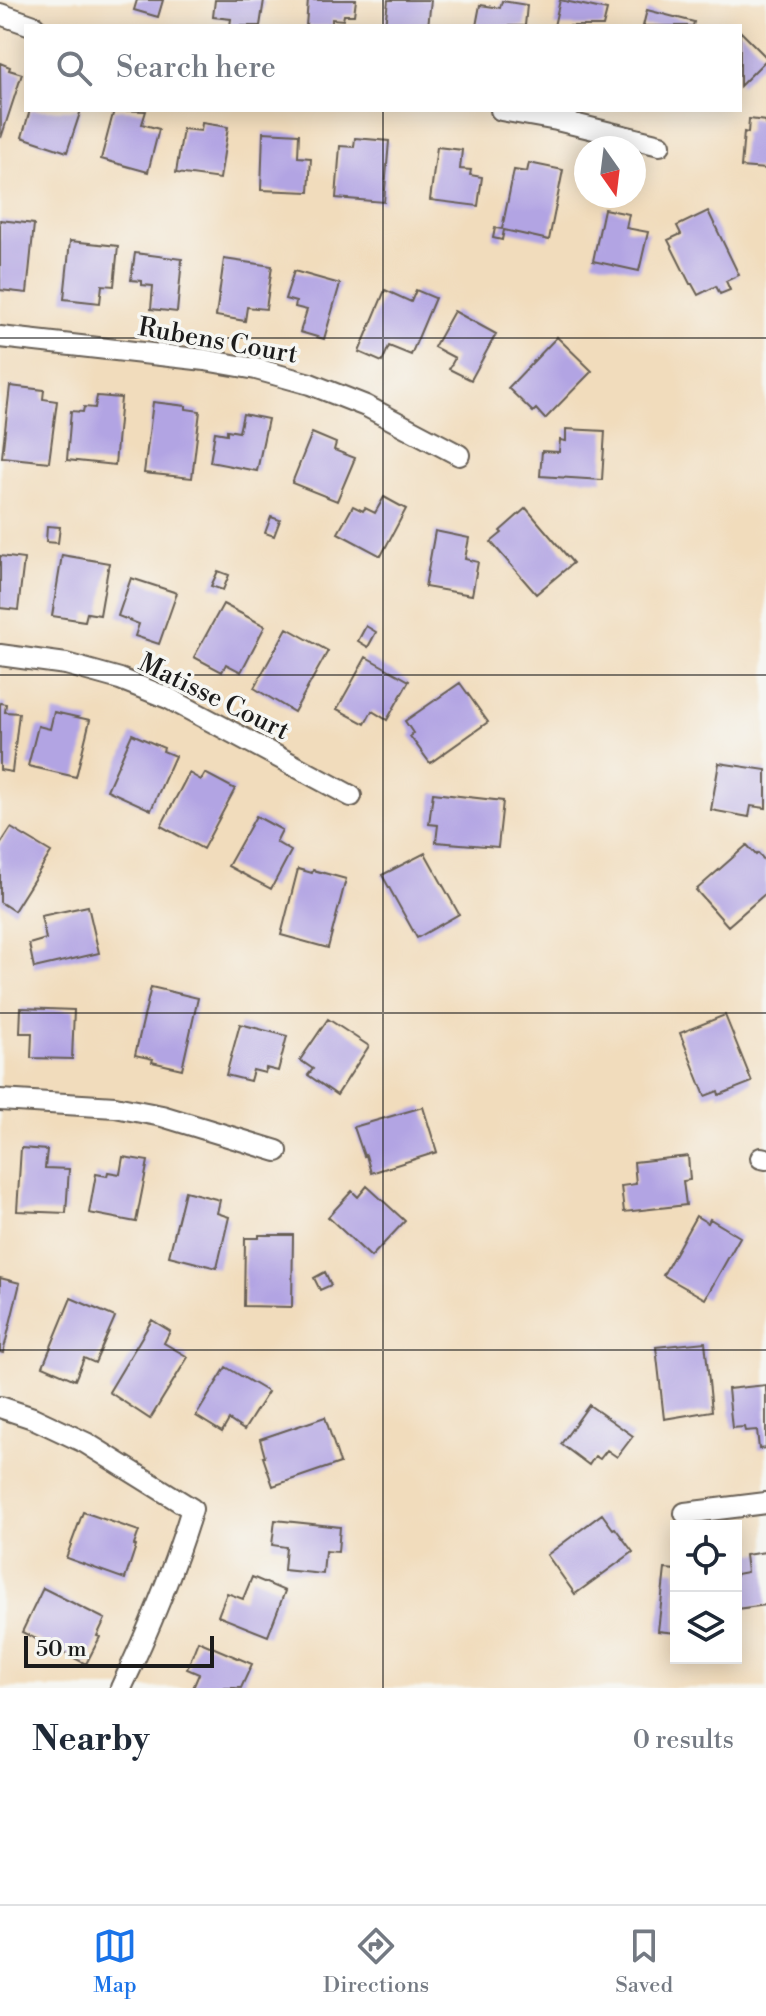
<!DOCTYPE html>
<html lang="en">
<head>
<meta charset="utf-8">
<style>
  body { margin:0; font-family:"Libre Bodoni",serif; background:#f6f6f7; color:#1f2937 }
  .controls { position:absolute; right:24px; bottom:24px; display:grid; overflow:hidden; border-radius:0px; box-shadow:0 4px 20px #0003 }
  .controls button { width:72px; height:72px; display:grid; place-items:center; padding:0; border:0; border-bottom:2px solid #e0e1e3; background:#fff; color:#1f2937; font:40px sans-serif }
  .compass { position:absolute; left:574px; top:136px; width:72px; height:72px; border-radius:50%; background:#fff; box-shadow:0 4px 20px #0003; rotate:166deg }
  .scale { position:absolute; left:24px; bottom:20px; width:190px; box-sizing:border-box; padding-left:8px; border:4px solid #1c1c1c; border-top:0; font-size:22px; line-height:28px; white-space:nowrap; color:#1c1c1c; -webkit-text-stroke:6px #f6f6f2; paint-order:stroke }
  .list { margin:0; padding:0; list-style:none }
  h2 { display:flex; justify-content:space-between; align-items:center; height:104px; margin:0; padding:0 32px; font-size:34px }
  h2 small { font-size:26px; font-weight:400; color:#747a83 }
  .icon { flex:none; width:44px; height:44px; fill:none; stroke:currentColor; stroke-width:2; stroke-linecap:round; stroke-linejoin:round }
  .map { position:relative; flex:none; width:766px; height:1688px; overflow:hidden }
  .search { position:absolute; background:#fff; box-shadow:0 4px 20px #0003; left:24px; right:24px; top:24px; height:88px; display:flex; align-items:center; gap:20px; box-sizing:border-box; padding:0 28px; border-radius:0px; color:#747a83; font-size:30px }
  .sheet { height:216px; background:#fff }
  nav { display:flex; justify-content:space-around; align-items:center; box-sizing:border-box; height:112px; border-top:2px solid #e0e1e3; background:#fff; font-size:22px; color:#747a83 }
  nav a { display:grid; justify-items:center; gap:4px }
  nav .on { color:#1a73e8 }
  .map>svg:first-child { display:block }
  .building { fill:#b2a4e3 }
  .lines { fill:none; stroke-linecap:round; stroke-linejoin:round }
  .minor-casing { stroke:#675f54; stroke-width:24 }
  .minor { stroke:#fff; stroke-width:20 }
  .grid { fill:none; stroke:#1c1c1c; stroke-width:2; stroke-opacity:0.55 }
  .labels { text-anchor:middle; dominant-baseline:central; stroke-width:7; stroke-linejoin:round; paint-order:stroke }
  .street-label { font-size:26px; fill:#1c1c1c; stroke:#f6f6f2 }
</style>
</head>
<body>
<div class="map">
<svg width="766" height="1688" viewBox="0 0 766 1688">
  <rect width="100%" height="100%" fill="#f6f6f2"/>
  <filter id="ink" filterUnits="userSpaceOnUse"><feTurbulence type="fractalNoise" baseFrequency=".0125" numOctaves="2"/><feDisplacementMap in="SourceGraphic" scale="16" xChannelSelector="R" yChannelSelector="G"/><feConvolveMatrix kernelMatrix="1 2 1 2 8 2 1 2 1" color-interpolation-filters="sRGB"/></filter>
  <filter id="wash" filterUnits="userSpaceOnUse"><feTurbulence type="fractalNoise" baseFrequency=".006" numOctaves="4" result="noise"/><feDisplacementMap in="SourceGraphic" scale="32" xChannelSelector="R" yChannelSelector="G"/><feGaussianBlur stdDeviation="1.8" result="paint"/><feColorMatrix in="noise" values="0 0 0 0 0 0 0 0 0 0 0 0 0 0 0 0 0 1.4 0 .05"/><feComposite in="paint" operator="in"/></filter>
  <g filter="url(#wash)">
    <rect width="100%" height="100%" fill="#f1dcbc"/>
    <g id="blocks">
      <path class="building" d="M137,0H163L158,17L134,10Z
        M215,0H264L260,26H230L231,19L213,17Z
        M308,0H356L354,15H344L343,20L332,19V26H306Z
        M388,0H431L428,26H385Z
        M560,0L607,10L603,26H554Z
        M502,1L527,5L525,26H476L480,5L500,8Z
        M647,10L694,22L693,26H643Z
        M740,31L766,57V60L740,86Z
        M0,63L10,67L9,70L22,74L1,138Z
        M30,110H81L67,152L22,137Z
        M114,110L146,111L142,124L159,129L148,172L101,159Z
        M749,119L766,121V169L741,167L744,132L748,133Z
        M202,123L228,127L220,179L176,173L183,129L201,131Z
        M263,132L299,134L298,157L311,158L309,192L261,190Z
        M355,138L389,141L384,202L336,198L340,146L354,147Z
        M437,147L462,150L460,169L471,170L470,175L482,177L478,206L430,200Z
        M529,163L563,170L549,240L504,230L502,240L493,238L495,228L502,229L514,170L527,172Z
        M604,209L629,214L626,228L648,232L639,271L593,261Z
        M708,211L739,275L726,281L730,290L720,294L716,286L698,295L692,284H690L668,240L681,234L677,226Z
        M0,220L34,224L27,293L0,290Z
        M70,241L118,246L114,286L102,285L100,303L64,299Z
        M135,253L182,259L177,312L151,309L153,286L142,285V281L131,280Z
        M224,259L272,266L266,309L247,307L245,321L216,316Z
        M294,271L340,284L324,339L300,332L307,310L295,307L296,302L285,299Z
        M385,290L411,302L416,290L435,298L411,355L389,346L382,362L359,352Z
        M454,311L496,334L471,380L449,369L455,358L434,347Z
        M557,337L592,371L545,419L536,409L533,412L508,388Z
        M10,386L44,390L43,399L57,401L49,462L2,457Z
        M97,396L121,398L115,465L67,460L71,411L83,412L84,407L95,408Z
        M153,402L186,406V409L200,411L192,478L144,473Z
        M243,414L268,419L257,471L210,462L215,432L227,434V430L239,432Z
        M566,429L605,431L602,480L540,476L542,451L559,452L560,440L566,441Z
        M312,433L336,443L334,450L355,458L337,501L292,483Z
        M384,497L406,509L381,556L338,533L353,506L363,511L365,508L375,513Z
        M526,508L573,563L536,594L491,542L502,533L500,531Z
        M271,517L280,520L274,536L265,533Z
        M47,526L60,527L58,543L46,542Z
        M435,531L469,538L465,559L478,562L472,595L425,587Z
        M62,555L109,563L100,615L87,613L85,621L52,616Z
        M0,556L24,559L18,610L0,608Z
        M218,571L229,575L223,590L211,586Z
        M131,578L177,593L159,644L135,636L139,624L118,616Z
        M223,604L265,626L241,672L226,664L222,672L194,657Z
        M366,626L376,632L368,647L358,641Z
        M287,628L328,651L294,712L254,688Z
        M366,657L409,681L387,720L372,711L365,724L337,709Z
        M460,683L488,722L430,763L410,736L413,733L405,721Z
        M0,703L6,704L5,712L19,713L12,772L0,770Z
        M54,712L90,720L76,777L28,766L38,726L50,729Z
        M132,734L164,748L163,751L175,756L151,810L107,790Z
        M719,763L766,770V808L751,806L749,817L711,810Z
        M189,773L201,780L205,773L235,789L203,849L161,826Z
        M433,793L503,801L498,847L436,842L438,825L429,824Z
        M256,816L282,830L276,842L291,851L271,889L228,866Z
        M11,828L51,852L14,911L0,902V845Z
        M747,845L756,855L758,853L766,862V893L728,926L696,890Z
        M425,853L459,914L417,938L382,875Z
        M298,869L312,873L313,870L346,879L328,948L281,935Z
        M88,906L99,953L34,968L29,944L46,939L41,916Z
        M151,987L198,998L182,1069L152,1062L153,1059L135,1055Z
        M21,1008L74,1010L72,1059L31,1058L32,1033H20Z
        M725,1015L752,1082L719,1095L718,1091L705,1096L680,1033Z
        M328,1019L369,1046L337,1095L308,1075L313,1069L300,1060Z
        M240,1024L287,1036L278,1071L266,1068L265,1073L253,1070L250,1081L226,1075Z
        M423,1107L437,1152L371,1173L366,1155L364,1156L354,1127Z
        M21,1148L47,1150L45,1168L69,1169L66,1213L17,1211Z
        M688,1156L690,1180L683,1181L686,1205L624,1212L621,1186L636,1184L634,1162Z
        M123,1157L148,1161L136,1222L89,1213L96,1174L107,1176L108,1172L120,1174Z
        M367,1186L405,1221L371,1257L328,1217L352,1191L358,1197Z
        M185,1191L220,1200L217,1213L229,1217L217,1268L169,1256Z
        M696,1216L708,1223L710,1219L740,1237L705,1299L663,1275Z
        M259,1235H293L292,1307L244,1306L245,1238H259Z
        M325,1272L331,1285L320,1290L314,1278Z
        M0,1278L20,1283L3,1353L0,1352Z
        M71,1298L115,1317L95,1363L84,1358L75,1380L43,1366Z
        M152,1320L170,1331L164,1343L188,1357L150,1419L109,1392Z
        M705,1342L712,1411L664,1419L656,1347Z
        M226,1367L268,1392L244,1430L229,1420L222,1432L196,1416Z
        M766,1385V1448L759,1449L757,1430L745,1431L744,1427L732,1428L728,1389Z
        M589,1405L633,1436L617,1457L607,1450L600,1459L595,1456L589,1465L561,1444Z
        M325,1417L340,1463L273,1486L263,1457H265L260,1439Z
        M83,1512L139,1531L134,1545L136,1546L125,1579L66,1558Z
        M602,1514L613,1529L615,1528L633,1552L575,1594L547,1555Z
        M275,1520L340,1527L338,1552L325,1551L323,1574L284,1570L286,1547L272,1545Z
        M766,1552V1605L736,1609V1574L747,1572L745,1555Z
        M665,1569L676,1570V1633L658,1631Z
        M252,1577L285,1591L268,1636L218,1616L227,1593L243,1599Z
        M43,1588L105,1619L97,1636L100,1637L86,1664L22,1632Z
        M198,1641L252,1664L241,1688H193L199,1674L187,1669Z"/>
    </g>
  </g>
  <g filter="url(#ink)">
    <use href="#blocks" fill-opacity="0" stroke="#675f54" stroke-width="2"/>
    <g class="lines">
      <defs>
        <path id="minor" d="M0,14L34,26
          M501,110L557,120L660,145
          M0,337L205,360L256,369L310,384L366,406L459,455
          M0,655L66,664L120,679L168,698L351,796
          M0,1100L115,1107L162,1116L277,1151
          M761,1158L766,1159
          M0,1407L33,1418L86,1443L192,1509C173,1571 149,1630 121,1688
          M685,1513L766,1503"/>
      </defs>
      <use href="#minor" class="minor-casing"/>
      <use href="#minor" class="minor"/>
    </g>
  </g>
  <path class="grid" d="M383,0V26M383,110V1688M0,338H766M0,675H766M0,1013H766M0,1350H766"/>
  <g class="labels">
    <g class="street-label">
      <text transform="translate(218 341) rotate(10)">Rubens Court</text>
      <text transform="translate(214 697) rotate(26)">Matisse Court</text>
    </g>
  </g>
</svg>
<div class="controls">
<button><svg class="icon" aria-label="locate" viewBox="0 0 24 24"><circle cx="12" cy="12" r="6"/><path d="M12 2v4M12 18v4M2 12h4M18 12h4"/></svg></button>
<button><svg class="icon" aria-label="layers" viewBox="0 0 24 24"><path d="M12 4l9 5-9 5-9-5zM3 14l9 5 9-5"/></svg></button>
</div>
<svg class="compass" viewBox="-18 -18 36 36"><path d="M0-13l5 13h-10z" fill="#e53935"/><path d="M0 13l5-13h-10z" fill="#747a83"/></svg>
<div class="scale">50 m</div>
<div class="search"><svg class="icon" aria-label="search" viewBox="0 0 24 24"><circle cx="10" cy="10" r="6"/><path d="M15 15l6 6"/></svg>Search here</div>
</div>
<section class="sheet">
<h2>Nearby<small>0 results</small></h2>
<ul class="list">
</ul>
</section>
<nav>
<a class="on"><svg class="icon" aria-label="map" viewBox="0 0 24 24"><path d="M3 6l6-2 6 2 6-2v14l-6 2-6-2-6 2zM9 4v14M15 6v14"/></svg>Map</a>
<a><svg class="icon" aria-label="directions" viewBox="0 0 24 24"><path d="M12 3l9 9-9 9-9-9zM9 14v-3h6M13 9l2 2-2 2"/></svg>Directions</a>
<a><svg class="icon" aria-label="saved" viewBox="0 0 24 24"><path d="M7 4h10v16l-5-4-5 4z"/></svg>Saved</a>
</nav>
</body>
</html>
